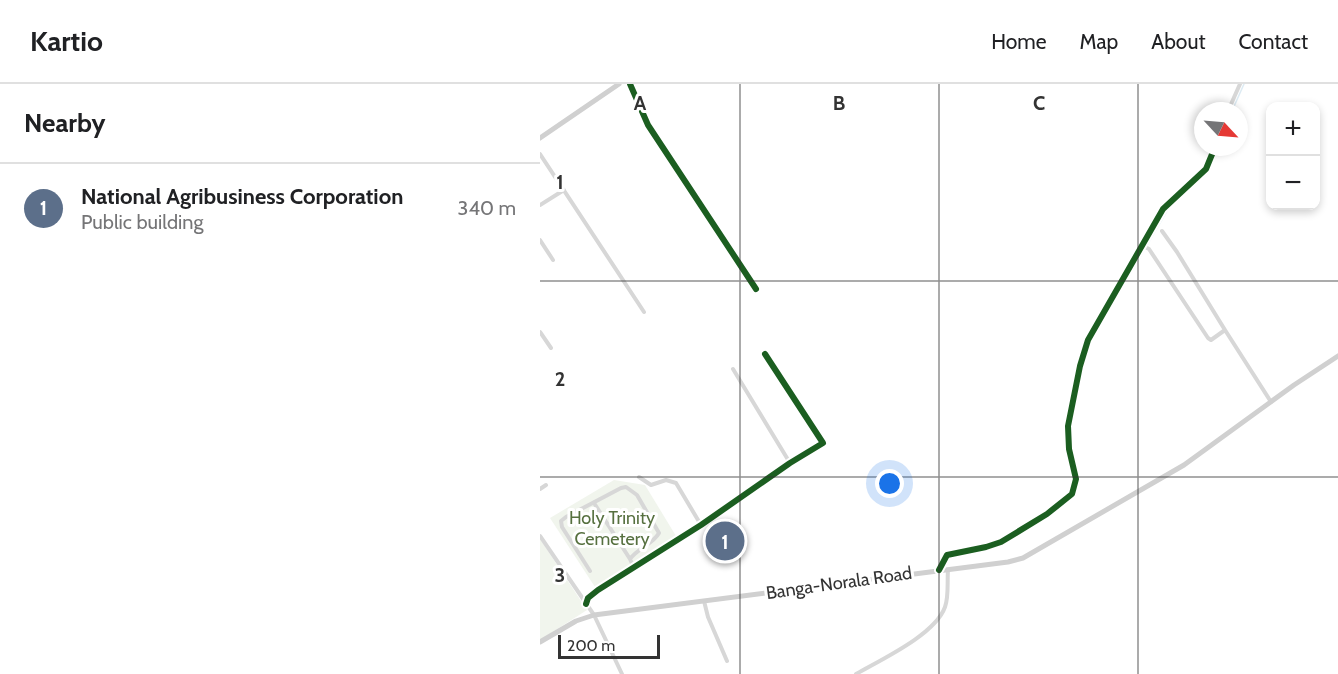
<!DOCTYPE html>
<html lang="en">
<head>
<meta charset="utf-8">
<style>
  body { margin:0; font-family:Cabin,sans-serif; background:#f6f6f6; color:#202124 }
  .controls { position:absolute; right:18px; top:18px; display:grid; overflow:hidden; border-radius:12px; box-shadow:0 3px 9px #0003 }
  .controls button { width:54px; height:54px; display:grid; place-items:center; padding:0; border:0; border-bottom:2px solid #e0e0e0; background:#fff; color:#202124; font:30px sans-serif }
  .compass { position:absolute; left:654px; top:18px; width:54px; height:54px; border-radius:50%; background:#fff; box-shadow:0 3px 9px #0003; rotate:116deg }
  .scale { position:absolute; left:18px; bottom:15px; width:102px; box-sizing:border-box; padding-left:6px; border:3px solid #333; border-top:0; font-size:16px; line-height:21px; white-space:nowrap; color:#333; -webkit-text-stroke:4px #fff; paint-order:stroke }
  .you { position:absolute; left:350px; top:400px; width:21px; height:21px; margin:-15px; border:4px solid #fff; border-radius:50%; background:#1a73e8; box-shadow:0 0 0 9px #1a73e833 }
  .badge { display:grid; place-items:center; width:39px; height:39px; border-radius:50%; background:#7a7a7a; color:#fff; font-size:20px; font-weight:700 }
  .pin { position:absolute; translate:-50% -50%; border:3px solid #fff; box-shadow:0 2px 6px #0006 }
  .list { margin:0; padding:0; list-style:none }
  h2 { display:flex; justify-content:space-between; align-items:center; height:78px; margin:0; padding:0 24px; font-size:26px }
  h2 small { font-size:20px; font-weight:400; color:#757577 }
  .list li { display:grid; grid-template-columns:39px 1fr auto; gap:18px; align-items:center; box-sizing:border-box; height:90px; padding:0 24px; border-top:2px solid #e0e0e0 }
  .list b { display:block; font-size:22px; white-space:nowrap }
  .list p { margin:0; font-size:20px; white-space:nowrap; color:#757577 }
  .list em { font-size:20px; font-style:normal; color:#757577 }
  .map { position:relative; flex:none; width:798px; height:590px; overflow:hidden }
  header { display:flex; align-items:center; gap:36px; box-sizing:border-box; height:84px; padding:0 30px; background:#fff; border-bottom:2px solid #e0e0e0 }
  header strong { font-size:28px }
  nav { display:flex; gap:33px; margin-inline-start:auto; font-size:21px }
  main { display:flex }
  aside { flex:1; background:#fff }
  .map>svg:first-child { display:block }
  .green { fill:#f1f5ed }
  .lines { fill:none; stroke-linecap:round; stroke-linejoin:round }
  .stream { stroke:#ddebf3; stroke-width:1.5 }
  .street { stroke:#d7d7d7; stroke-width:4 }
  .secondary { stroke:#d0d0d0; stroke-width:5 }
  .cycleway-casing { stroke:#fff; stroke-width:10 }
  .cycleway { stroke:#1b5e20; stroke-width:6 }
  .grid { fill:none; stroke:#333; stroke-width:1.5; stroke-opacity:0.55 }
  .labels { text-anchor:middle; dominant-baseline:central; stroke-width:6; stroke-linejoin:round; paint-order:stroke }
  .park-label { font-size:18px; fill:#56703f; stroke:#fff }
  .street-label { font-size:18px; fill:#333; stroke:#fff }
  .grid-label { font-size:20px; text-anchor:middle; font-weight:bold; fill:#333; stroke:#fff; stroke-width:6; stroke-linejoin:round; paint-order:stroke }
</style>
</head>
<body>
<header>
<strong>Kartio</strong>
<nav><a>Home</a><a>Map</a><a>About</a><a>Contact</a></nav>
</header>
<main>
<aside>
<h2>Nearby<small></small></h2>
<ul class="list">
<li><span class="badge" style="background:#5c6f8a">1</span><div><b>National Agribusiness Corporation</b><p>Public building</p></div><em>340 m</em></li>
</ul>
</aside>
<div class="map">
<svg width="798" height="590" viewBox="0 0 798 590">
  <rect width="100%" height="100%" fill="#fff"/>
  <path class="green" d="M74,396L105,401L136,452L55,503L10,434Z
    M0,455L47,526L0,556Z"/>
  <g class="lines">
    <path class="stream" d="M692,27L704,0
      M639,113C658,97 669,87 679,63
      M532,336L539,297L550,259L631,120"/>
    <path class="street" d="M90,0L108,41L216,205
      M688,27L700,0
      M0,70L104,228
      M0,121L24,106
      M0,156L13,176
      M603,162L609,165L668,254L671,256L685,246L637,168L622,147
      M685,246L731,318
      M0,248L11,264
      M193,285L250,379
      M99,393L111,401L126,396L136,399L161,441
      M0,405L6,401
      M54,419L90,475L94,484
      M0,452L54,531L82,590
      M399,486L407,471L446,463L461,458L507,430L532,410L536,395L529,365L528,342L540,282L548,256L623,125L666,85L675,63
      M50,487L22,443L21,437L26,433L81,404L86,403L97,411L119,449C113,460 98,464 90,475
      M164,517L168,533L187,577
      M46,520L48,514L58,506L161,441L250,379L283,359L225,270
      M316,590C340,576 395,551 405,523C409,512 407,498 408,486"/>
    <path class="secondary" d="M0,54L79,0
      M0,558L36,537L54,531L468,478L483,474L644,381L754,301L798,272"/>
    <defs>
      <path id="cycleway" d="M90,0L108,41L216,205
        M399,486L407,471L446,463L461,458L507,430L532,410L536,395L529,365L528,342L540,282L548,256L623,125L666,85L675,63
        M46,520L48,514L58,506L161,441L250,379L283,359L225,270"/>
    </defs>
    <use href="#cycleway" class="cycleway-casing"/>
    <use href="#cycleway" class="cycleway"/>
  </g>
  <path class="grid" d="M200,0V590M399,0V590M598,0V590M0,197H798M0,393H798"/>
  <g class="labels">
    <g class="park-label">
      <text x="72" y="434">Holy Trinity<tspan x="72" dy="21">Cemetery</tspan></text>
    </g>
    <g class="street-label">
      <text transform="translate(299 499) rotate(-8)">Banga-Norala Road</text>
    </g>
  </g>
  <g class="grid-label">
    <text x="100" y="26">A</text>
    <text x="299" y="26">B</text>
    <text x="499" y="26">C</text>
    <text x="20" y="105">1</text>
    <text x="20" y="302">2</text>
    <text x="20" y="498">3</text>
  </g>
</svg>
<div class="controls">
<button>+</button>
<button>−</button>
</div>
<svg class="compass" viewBox="-18 -18 36 36"><path d="M0-13l5 13h-10z" fill="#e53935"/><path d="M0 13l5-13h-10z" fill="#757577"/></svg>
<div class="scale">200 m</div>
<div class="you"></div>
<div class="pin badge" style="left:185px;top:457px;background:#5c6f8a">1</div>
</div>
</main>
</body>
</html>
